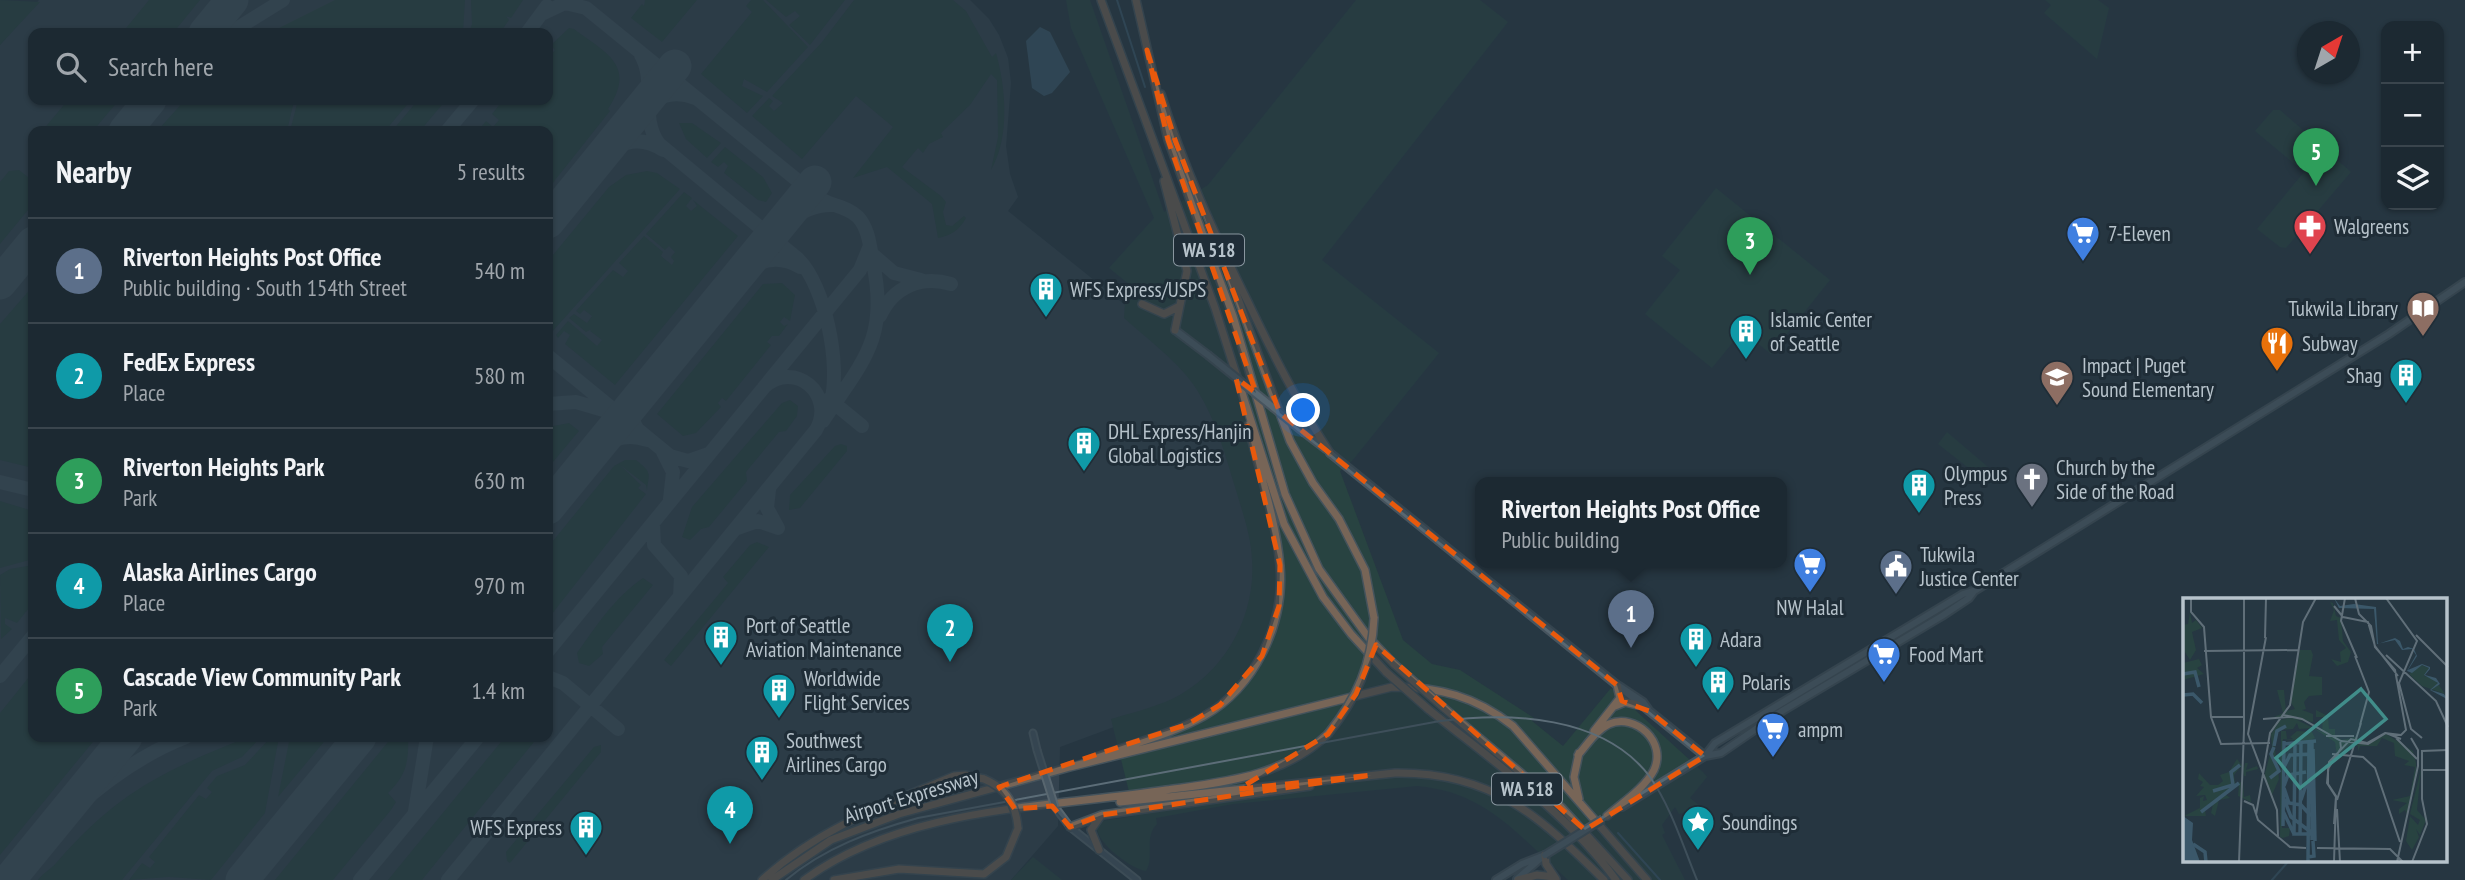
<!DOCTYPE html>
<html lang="en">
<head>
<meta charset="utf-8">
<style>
  body { margin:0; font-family:"PT Sans Narrow",sans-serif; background:#29353e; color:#f1f3f6 }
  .controls { position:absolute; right:21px; top:21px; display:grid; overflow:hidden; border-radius:14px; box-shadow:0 2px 5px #0004 }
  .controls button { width:63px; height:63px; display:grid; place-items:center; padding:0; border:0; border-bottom:2px solid #3a454d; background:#1c2932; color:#f1f3f6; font:35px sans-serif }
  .compass { position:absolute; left:2297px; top:21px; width:63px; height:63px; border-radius:50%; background:#1c2932; box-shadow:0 2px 5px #0004; rotate:39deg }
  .you { position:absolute; left:1304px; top:411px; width:24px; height:24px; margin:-18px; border:5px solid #fff; border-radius:50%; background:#1a73e8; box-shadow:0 0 0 10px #1a73e833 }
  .badge { display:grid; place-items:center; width:46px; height:46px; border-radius:50%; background:#8c9099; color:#fff; font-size:23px; font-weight:700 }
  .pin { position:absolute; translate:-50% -58px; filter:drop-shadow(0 2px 4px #0008) }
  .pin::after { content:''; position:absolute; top:37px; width:24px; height:21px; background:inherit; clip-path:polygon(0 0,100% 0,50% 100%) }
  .popup { position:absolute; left:1475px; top:477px; width:312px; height:91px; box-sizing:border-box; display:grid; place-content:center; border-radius:14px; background:#1c2932; filter:drop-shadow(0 2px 5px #0005); font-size:23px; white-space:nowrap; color:#a0a6ac }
  .popup b { font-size:26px; color:#f1f3f6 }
  .popup::after { content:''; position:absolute; left:50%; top:100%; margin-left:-14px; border:14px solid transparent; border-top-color:#1c2932 }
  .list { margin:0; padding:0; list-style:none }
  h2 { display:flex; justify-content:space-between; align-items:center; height:91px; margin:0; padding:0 28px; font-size:30px }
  h2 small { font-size:23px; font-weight:400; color:#a0a6ac }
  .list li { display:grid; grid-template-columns:46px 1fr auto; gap:21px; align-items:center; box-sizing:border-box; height:105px; padding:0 28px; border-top:2px solid #3a454d }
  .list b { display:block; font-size:26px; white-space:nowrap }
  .list p { margin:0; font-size:23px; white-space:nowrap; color:#a0a6ac }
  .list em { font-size:23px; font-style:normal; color:#a0a6ac }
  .icon { flex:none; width:38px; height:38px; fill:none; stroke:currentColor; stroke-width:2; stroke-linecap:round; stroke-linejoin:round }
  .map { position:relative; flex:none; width:2465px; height:880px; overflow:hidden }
  .search { position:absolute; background:#1c2932; box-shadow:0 2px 5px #0004; left:28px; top:28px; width:525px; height:77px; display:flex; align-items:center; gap:18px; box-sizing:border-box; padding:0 24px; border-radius:14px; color:#a0a6ac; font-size:26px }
  .panel { position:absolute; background:#1c2932; box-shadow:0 2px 5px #0004; left:28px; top:126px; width:525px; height:616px; border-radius:14px }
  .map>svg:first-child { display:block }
  .airport { fill:#34434f; fill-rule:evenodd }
  .green { fill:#284341 }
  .water { fill:#3b586a }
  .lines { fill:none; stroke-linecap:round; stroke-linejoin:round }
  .stream { stroke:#3b586a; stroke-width:2 }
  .taxiway { stroke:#41525d; stroke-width:14 }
  .runway { stroke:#41525d; stroke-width:33 }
  .secondary-casing { stroke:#58666f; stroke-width:9 }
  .primary-casing { stroke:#47545e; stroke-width:10 }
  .highway-casing { stroke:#45535c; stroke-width:10 }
  .secondary { stroke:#485864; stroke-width:5 }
  .primary { stroke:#586771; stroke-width:6 }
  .highway { stroke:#776557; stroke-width:7 }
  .tram { stroke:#5c6d78; stroke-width:2 }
  .secondary-bridge-casing { stroke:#58666f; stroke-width:9; stroke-linecap:butt }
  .primary-bridge-casing { stroke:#47545e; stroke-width:10; stroke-linecap:butt }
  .highway-bridge-casing { stroke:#45535c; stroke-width:10; stroke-linecap:butt }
  .secondary-bridge { stroke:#485864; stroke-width:5 }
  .primary-bridge { stroke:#586771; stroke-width:6 }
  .highway-bridge { stroke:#776557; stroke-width:7 }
  .marked { fill:none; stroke:#e8590c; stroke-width:5; stroke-dasharray:14 9; stroke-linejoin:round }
  .labels { text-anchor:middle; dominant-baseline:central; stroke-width:6; stroke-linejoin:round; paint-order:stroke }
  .shield { fill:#1f2d37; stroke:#89969f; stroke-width:2 }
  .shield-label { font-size:19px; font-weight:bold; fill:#b7c3cb }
  .poi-label { font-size:21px; fill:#b7c3cb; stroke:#1f2d37; text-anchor:start }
  .street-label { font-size:21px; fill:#b7c3cb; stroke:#1f2d37 }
  .inset-river { fill:none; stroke:#3b586a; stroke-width:3.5 }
  .inset-road { fill:none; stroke:#606f79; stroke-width:2 }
  .view { fill:#418d8a; fill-opacity:0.15; stroke:#418d8a; stroke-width:3.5 }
  .inset-edge { fill:none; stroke:#b7c3cb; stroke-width:3.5 }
</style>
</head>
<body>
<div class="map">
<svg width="2465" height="880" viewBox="0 0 2465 880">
  <rect width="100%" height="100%" fill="#263742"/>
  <path class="airport" d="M39,0H970L989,19L999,35L1008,58L1011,83L1006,146L1010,174L1018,197L1008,211L1130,309L1216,407L1261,560L1254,613L1233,659L1189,699L1060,747L1058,826L1011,880H0V45ZM33,33H548V100H33ZM33,131H548V737H33Z"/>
  <path class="green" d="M0,0L40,2L0,45Z
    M149,0H200L173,33H122Z
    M335,0H465L463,33H269Z
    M471,0H523L511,18L506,16L509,20L500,33H469L472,24Z
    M645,0H697L662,42L631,18L642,4L644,6Z
    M751,0H763L808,47L767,92L744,79L742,86L763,96L747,113L701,74L752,12L746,6Z
    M766,0H845L810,45L789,25L800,16L795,11L786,17Z
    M854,0H953L966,11L992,57L996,53C1006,88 1010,137 991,170L998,137L997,80L991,74L970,105L941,133L943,137L929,144L923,153L918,148L902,167L941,196L946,202L943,212L946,225L952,226L964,216L966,218C960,229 951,236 938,238L932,204L887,167L853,178L893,127L856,96L802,159L752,116L769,98L773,101L769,106L774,111L783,103L772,96L822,42Z
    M1066,0H1090L1164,212L1208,185L1356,0H1480L1508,22L1322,260L1439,353L1352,461L1340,471L1403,640L1432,664L1460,670L1534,718L1532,721L1563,746L1611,688L1703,772L1707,777L1690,798L1705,810L1700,815L1693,810L1679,814L1675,807L1662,825L1665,833L1662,835L1685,880H1568C1518,836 1488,792 1417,786L1233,804L1156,818L1157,824C1143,838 1155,857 1146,871C1132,869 1096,843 1097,827L1101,821L1135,816L1111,719C1131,713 1152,708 1172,699C1224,674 1256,617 1252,560C1251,535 1242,511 1235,487C1224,451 1215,416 1193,384C1174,358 1147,339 1124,318L1125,302L1135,289L1109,268L1154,218L1071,28Z
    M2045,0H2098L2109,8L2097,59L2044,13L2051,5Z
    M569,28L574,29C606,53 637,65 608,109L610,111L548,189V131H478L486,121L493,127L499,120L492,114L503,100H548V55L550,56L555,50L551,45Z
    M68,100H119L93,131H42Z
    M185,100H294V101L287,131H157Z
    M298,100H411L385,131H290Z
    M418,100H446L420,131H392Z
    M2273,110H2280L2351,172L2286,248L2280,247L2257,229L2304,172L2255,131Z
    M679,123H692L721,143L707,158L686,139Z
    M725,147L763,177L772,193L766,202L758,200L724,173L728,166L724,162L718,167L711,162Z
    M19,170L33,181V204L0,244V182L9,171Z
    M647,171L657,173L680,189L551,333L548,330V261L609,187L626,175Z
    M1716,188L1830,280L1771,354L1742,331L1712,368L1645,314L1680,270L1662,256Z
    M684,192L692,198L686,206L691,211L697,206L693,200L738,236L615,385L565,344L570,335L564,331L558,338L556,335L568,321L597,346L602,340L590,331L592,329L586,332L569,318L574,314L587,323L592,316L584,310L580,314L576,311L613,270L623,277L628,271L619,263L644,236L663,252L661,256L672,265L674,261L671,257L675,252L669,246L665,250L646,234Z
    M782,283L795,295L790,321L784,317L780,322L784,326L788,324L779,336H772L767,342L771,345L726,401L722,398L718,403L721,407L696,433L683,436L657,414L763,284Z
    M33,286V468L0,460V324Z
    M790,400L798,406L797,416L786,431L779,432L746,472L747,481L709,527L701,529L690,540L682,537L692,507L782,403Z
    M569,423L579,431L548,468V427Z
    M1947,432L1988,467L1980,477L1938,444Z
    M841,444L847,446V451L800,508L789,510L790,495L835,446Z
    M625,460H636C654,474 648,474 647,491L646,485L619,464L641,485L638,488L646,494L548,619V547L614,466Z
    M0,501L33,511V559L0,568Z
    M757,542L769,547L671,666L664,660L728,583L723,577L750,545Z
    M33,565V603L17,623L5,618V624L12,629L1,639L0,575L10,569Z
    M643,578L653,585L602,647L603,654L589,666L579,663L577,653C597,625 614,598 643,578Z
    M33,672V737H97L0,855V713Z
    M248,737H261L242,757L212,771L122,880H38C44,872 51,869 57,862C118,792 163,771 248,737Z
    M271,737H279L265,813L211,880L169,877L129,880L142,863L150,868L155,862L149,857L199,795L206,799L212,792L207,788L217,776L245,765Z
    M290,737H328L278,797Z
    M392,737H408C409,762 406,776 388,793L396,802L391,810L333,880H275Z
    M505,737H538L422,880H388Z
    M601,745V752L510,863L507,861L506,852L594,747Z
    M1033,857L1062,880H1011Z"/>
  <path class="water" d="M1040,27L1050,32L1070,72L1052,93L1044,96L1032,88L1026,41Z"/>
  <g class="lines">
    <path class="stream" d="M1117,0L1145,87
      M1618,833L1660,880
      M2272,880L2287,863"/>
    <path class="taxiway" d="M544,13L565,3L586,8L819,198C831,206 847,206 858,217C869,229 870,247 873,263C889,338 863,361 823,421
      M230,33L283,0
      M527,33L547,6
      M641,55C657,83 639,117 659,144L798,259C825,285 841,365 831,401
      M148,103L151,100
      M447,131L473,100
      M612,143C634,118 656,82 695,98
      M574,190C598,162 623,124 663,150
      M872,254L894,273L921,280
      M749,265C770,239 794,205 831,205
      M0,283L33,255
      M711,309C734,282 760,243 800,267
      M880,316C893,287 921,275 951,284
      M548,356L670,456L688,461L708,454
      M829,399L862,426
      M548,404L576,402L610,412
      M638,430C621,407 651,383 665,365
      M663,452L673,472L670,499
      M0,482L33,490
      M565,487C587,461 608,426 647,440
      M653,523L654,545L681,576L680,596
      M738,528L758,521L778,528L767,508L769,490
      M548,651L860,270L869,248
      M0,676L33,636
      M548,677L563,683L618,729
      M415,811L427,737
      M46,835C88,795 132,758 186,737
      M248,880L286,827
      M360,880L478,737
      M448,880L816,430C836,395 795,359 764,387"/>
    <path class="runway" d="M205,33L232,0
      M125,131L150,100
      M548,222L675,66
      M0,283L33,243
      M548,508L815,182
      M9,880L126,737
      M242,880L360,737"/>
    <defs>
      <path id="secondary" d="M1033,733L1037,750
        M1055,807L1070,827L1137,880"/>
      <path id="primary" d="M1175,330L1208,355
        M1305,433L1326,449
        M1330,453L1705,756
        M1619,686L1643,702L1648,709
        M1705,756L1715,743L1963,594L1976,590L2389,334L2465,282
        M1622,807L1705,756L1721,753L1779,713L1942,616L1969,598L1975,590
        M1517,879L1541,858
        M1496,880L1522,864L1545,855"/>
      <path id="highway" d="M1101,0L1215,308L1284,524L1323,597L1351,634L1386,672
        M1136,0L1168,140L1233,316L1285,494L1319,569L1368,637L1394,664
        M1161,94C1183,166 1214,233 1248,302C1273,354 1298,404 1330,453
        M1164,181L1187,271L1175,330
        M1229,274L1290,441L1313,483L1339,519L1365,570L1374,618
        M1142,304L1164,314L1178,307
        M1615,706L1625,702L1637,705
        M1444,708L1561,807L1628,880
        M1428,709C1494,762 1566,812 1616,880
        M1594,731L1620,698L1617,685
        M1578,755C1587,745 1596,730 1609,724C1636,713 1667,742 1654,770C1645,788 1622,803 1607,816
        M1094,758C1130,744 1170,735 1204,716C1255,687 1285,624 1280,566C1276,519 1259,471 1248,425
        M1579,799L1574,777L1579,753
        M1120,802L1395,773C1493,772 1539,816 1604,880
        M1070,827L1102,815L1310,786
        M1099,850L1091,830L1100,817
        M1545,855L1546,864L1556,879
        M762,880C818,829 884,805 954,776L965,775L984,779
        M772,880L831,840L899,814L1070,767L1392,687C1439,687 1475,696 1513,726L1647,880
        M804,880C905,806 1047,808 1166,790C1223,782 1284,777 1328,734
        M834,880L899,869L984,874L1006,857L1018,828
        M1518,880L1537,875L1554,877"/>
    </defs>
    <use href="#secondary" class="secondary-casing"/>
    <use href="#primary" class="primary-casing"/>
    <use href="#highway" class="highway-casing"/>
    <use href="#secondary" class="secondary"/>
    <use href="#primary" class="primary"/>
    <use href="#highway" class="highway"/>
    <path class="tram" d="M786,880C824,848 871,831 918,818L1440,721C1509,712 1604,715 1650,777C1671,807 1683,846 1697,880"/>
    <defs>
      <path id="secondary-bridge" d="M1037,750L1055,807"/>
      <path id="primary-bridge" d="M1208,355L1305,433
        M1545,855L1603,819"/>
      <path id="highway-bridge" d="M1394,664L1444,708
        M1386,672L1428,709
        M1328,734C1357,698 1372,664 1374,618
        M984,779C1006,788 1016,804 1018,828"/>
    </defs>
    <use href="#secondary-bridge" class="secondary-bridge-casing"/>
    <use href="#primary-bridge" class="primary-bridge-casing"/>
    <use href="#highway-bridge" class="highway-bridge-casing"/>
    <use href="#secondary-bridge" class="secondary-bridge"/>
    <use href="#primary-bridge" class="primary-bridge"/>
    <use href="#highway-bridge" class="highway-bridge"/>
  </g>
  <path d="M0 0H2465V880H0ZM1147,50L1175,140L1280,413L1617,685L1622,701L1649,711L1705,756L1585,830L1376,645L1356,694L1328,734L1239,789L1372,775L1102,815L1070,827L1052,806L1015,809L999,787L1188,724L1220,705L1262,656L1279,606L1280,565L1236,378L1256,393L1168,140Z" fill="#263742" fill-opacity=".55" fill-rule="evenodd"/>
  <path class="marked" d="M1147,50L1175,140L1280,413L1617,685L1622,701L1649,711L1705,756L1585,830L1376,645L1356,694L1328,734L1239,789L1372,775L1102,815L1070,827L1052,806L1015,809L999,787L1188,724L1220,705L1262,656L1279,606L1280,565L1236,378L1256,393L1168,140Z"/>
  <defs>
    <symbol id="pharmacy-pin" viewBox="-11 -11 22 30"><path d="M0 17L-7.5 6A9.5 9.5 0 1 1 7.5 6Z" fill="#e0444e" stroke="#1f2d37"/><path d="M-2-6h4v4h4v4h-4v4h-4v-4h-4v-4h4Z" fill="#fff"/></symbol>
    <symbol id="supermarket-pin" viewBox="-11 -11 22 30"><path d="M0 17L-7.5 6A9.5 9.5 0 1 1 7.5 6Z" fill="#3f7fe0" stroke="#1f2d37"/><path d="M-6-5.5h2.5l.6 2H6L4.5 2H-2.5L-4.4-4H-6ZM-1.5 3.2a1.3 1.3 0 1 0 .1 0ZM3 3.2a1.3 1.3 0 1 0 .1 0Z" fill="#fff"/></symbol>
    <symbol id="building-pin" viewBox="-11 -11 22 30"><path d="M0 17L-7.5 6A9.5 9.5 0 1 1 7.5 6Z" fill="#0f9aa8" stroke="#1f2d37"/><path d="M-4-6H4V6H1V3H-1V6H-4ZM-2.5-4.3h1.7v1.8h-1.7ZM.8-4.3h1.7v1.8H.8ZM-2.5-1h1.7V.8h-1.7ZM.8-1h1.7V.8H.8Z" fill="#fff"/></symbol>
    <symbol id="library-pin" viewBox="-11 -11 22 30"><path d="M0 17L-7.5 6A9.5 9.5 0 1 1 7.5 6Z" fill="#8d6e63" stroke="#1f2d37"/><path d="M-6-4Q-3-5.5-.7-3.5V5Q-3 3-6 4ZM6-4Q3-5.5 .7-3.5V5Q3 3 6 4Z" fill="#fff"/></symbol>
    <symbol id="restaurant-pin" viewBox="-11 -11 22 30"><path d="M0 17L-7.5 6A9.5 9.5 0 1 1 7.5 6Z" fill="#e8710a" stroke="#1f2d37"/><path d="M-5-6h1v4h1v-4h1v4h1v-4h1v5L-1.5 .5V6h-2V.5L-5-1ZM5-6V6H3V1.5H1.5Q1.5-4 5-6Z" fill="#fff"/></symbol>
    <symbol id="school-pin" viewBox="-11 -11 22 30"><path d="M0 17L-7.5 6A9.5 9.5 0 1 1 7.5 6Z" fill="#8d6e63" stroke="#1f2d37"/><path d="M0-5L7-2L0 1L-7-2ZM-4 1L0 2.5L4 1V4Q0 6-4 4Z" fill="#fff"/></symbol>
    <symbol id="church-pin" viewBox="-11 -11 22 30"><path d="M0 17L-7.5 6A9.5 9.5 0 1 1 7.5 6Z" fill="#6b7280" stroke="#1f2d37"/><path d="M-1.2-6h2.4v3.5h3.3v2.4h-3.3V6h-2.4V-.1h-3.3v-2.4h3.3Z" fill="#fff"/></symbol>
    <symbol id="civic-pin" viewBox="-11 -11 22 30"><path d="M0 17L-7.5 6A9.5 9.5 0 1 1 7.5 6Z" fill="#5c6f8a" stroke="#1f2d37"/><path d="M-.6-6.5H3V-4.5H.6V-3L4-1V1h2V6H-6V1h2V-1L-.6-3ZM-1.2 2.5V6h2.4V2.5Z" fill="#fff"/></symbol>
    <symbol id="sight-pin" viewBox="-11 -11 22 30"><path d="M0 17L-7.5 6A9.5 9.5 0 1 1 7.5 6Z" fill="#0f9aa8" stroke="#1f2d37"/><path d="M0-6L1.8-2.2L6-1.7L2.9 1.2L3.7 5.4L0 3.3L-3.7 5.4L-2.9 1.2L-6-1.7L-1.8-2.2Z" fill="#fff"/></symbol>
  </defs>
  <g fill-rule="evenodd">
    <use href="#pharmacy-pin" x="2291" y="207" width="38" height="52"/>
    <use href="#supermarket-pin" x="2064" y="214" width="38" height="52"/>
    <use href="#building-pin" x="1027" y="270" width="38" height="52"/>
    <use href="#library-pin" x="2404" y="289" width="38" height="52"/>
    <use href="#building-pin" x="1727" y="312" width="38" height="52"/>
    <use href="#restaurant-pin" x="2258" y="324" width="38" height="52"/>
    <use href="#building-pin" x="2387" y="356" width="38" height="52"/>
    <use href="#school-pin" x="2038" y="358" width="38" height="52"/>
    <use href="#building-pin" x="1065" y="424" width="38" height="52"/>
    <use href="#church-pin" x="2013" y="460" width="38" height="52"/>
    <use href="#building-pin" x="1900" y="466" width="38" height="52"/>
    <use href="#supermarket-pin" x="1791" y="545" width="38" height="52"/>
    <use href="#civic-pin" x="1877" y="547" width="38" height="52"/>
    <use href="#building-pin" x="702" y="618" width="38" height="52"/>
    <use href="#building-pin" x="1677" y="620" width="38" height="52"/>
    <use href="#supermarket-pin" x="1865" y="635" width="38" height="52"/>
    <use href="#building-pin" x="1699" y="663" width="38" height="52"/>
    <use href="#building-pin" x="760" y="671" width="38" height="52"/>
    <use href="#supermarket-pin" x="1754" y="710" width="38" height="52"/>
    <use href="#building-pin" x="743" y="733" width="38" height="52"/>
    <use href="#sight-pin" x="1679" y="803" width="38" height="52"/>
    <use href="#building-pin" x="567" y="808" width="38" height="52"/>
  </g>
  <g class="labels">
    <g class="shield">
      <rect x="1174" y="234.5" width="70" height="31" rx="5"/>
      <rect x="1492" y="773.5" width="70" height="31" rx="5"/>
    </g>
    <g class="shield-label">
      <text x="1209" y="250">WA 518</text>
      <text x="1527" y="789">WA 518</text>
    </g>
    <g class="poi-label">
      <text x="2334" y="226">Walgreens</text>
      <text x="2108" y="233">7-Eleven</text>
      <text x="1070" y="289">WFS Express/USPS</text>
      <text x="2398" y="308" text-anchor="end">Tukwila Library</text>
      <text x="1770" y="319">Islamic Center<tspan x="1770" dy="24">of Seattle</tspan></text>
      <text x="2302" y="343">Subway</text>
      <text x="2082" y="365">Impact | Puget<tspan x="2082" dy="24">Sound Elementary</tspan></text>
      <text x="2382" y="375" text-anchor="end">Shag</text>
      <text x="1108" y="431">DHL Express/Hanjin<tspan x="1108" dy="24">Global Logistics</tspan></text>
      <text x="2056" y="467">Church by the<tspan x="2056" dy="24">Side of the Road</tspan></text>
      <text x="1944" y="473">Olympus<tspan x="1944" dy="24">Press</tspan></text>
      <text x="1920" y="554">Tukwila<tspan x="1920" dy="24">Justice Center</tspan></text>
      <text x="1810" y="607" text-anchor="middle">NW Halal</text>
      <text x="746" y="625">Port of Seattle<tspan x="746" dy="24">Aviation Maintenance</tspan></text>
      <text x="1720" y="639">Adara</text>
      <text x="1909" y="654">Food Mart</text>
      <text x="804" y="678">Worldwide<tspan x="804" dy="24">Flight Services</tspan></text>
      <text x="1742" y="682">Polaris</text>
      <text x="1798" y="729">ampm</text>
      <text x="786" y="740">Southwest<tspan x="786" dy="24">Airlines Cargo</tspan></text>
      <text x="1722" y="822">Soundings</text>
      <text x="562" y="827" text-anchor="end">WFS Express</text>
    </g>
    <g class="street-label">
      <text transform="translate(911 796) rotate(-17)">Airport Expressway</text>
    </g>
  </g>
  <g transform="translate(2183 598)">
    <rect width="264" height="264" fill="#263742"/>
    <path d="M147,4L150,5L153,18L158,20L160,43L168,54L165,64L154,68L148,61L158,64L157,54L163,50L156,42L154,22L147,23L151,12ZM7,14L9,25L13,22L19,30L9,34L13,52L7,62L0,51V27L5,26ZM117,52H128L130,57L126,78L139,79V97L126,98L121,104L123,111L119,112L130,116V124L91,119L100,115L94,92H101L103,113L112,111L107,103ZM16,61L19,67L14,70L21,76L0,82V65ZM238,67L246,70L241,78L251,80L262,96L239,88L226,76ZM133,112L145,118L146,131H152V138L159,142L173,139L183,147L203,136L230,153L233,165V177L224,216L222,212L216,216V211L224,205L209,202L227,198L232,169L221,167L226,163L212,158L211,145L199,140L194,148H177L175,154V148L167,146L154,158L152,144L130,130L116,131L114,125L110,131L96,132L91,144L96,181L89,197L81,179L89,149L88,136L97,122L110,120L139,134L140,119H133ZM98,133H103L104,141H110L107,139L114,133L129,134L132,140L125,143L100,141L99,230H107L106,238L100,240L97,239ZM54,161L61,170L62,165H65L63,172L74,168L77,176L75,171L63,174V178H61L58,168L51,177L52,185L60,184L61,199L67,197L68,204L55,198L56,186L41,195L47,200L36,202L32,218L28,215L30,206L22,212L23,218H1L17,210V200L21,198L20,203L24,202L22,197L13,198L21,189L17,188L20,184L15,181L16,175L27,187H35L40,183L37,177L46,174ZM238,171L234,212L243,222L237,237L233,231L236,239L229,252L223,243L227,218L235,227L237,222L227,216Z" fill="#284341"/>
    <path d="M151,0L157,8L171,6L193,9L195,46L212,40L217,43L220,51L225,49L231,51L234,58L225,72L239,66L247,69V71L242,77L253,80L257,86L248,92L261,96L264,101L247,92L255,85L241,77L246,70L239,67L229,75L224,73L233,57L229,51L219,52L212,42L194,46L191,11L156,10ZM0,218L10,225L9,242L17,264H0Z" fill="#3b586a"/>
    <path class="inset-river" d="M0,76L12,74L16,89M0,97L10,96L19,105M112,145L111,236H129M101,146L133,143M91,148L94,133L103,128M130,151L132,243M101,169L107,157L130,156M87,180L96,173L88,156L91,149M101,188L105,177L123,174M101,190L106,205L118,207L128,218M30,193L50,187L48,174L57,167M101,201L108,219L129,235M118,202L123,187L129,186M100,213L111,236M18,214L56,185M100,228L101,143M117,237L118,143M129,242V144M10,246L22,254L23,264M125,259L131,258L130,243M125,263L126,143"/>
    <path class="inset-road" d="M8,0V14L21,29L28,119L38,146L87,145M162,0L158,23L174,60M203,0L234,43L216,85L228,131L239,140M151,8L160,19L185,24L192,48L215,78M233,37L265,69M83,39L65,136L94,212L95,238M82,40L83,0M21,53L116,52M203,57L253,103L265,129M172,58L186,94L177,127M61,104V0M100,117L119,121L158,143L185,146L203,135L218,141M28,119H61M80,121L105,119M61,132V100M143,138H171M213,140L234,161M149,156L180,159L192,170L217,244M239,172H265M154,202L178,125M61,203L70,207L75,222L107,249L123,250M154,211L157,264M73,217L87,135L107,107L120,24L133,0M151,226L153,198L145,186V171L158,150L157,142M134,250L207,251L220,264M56,264L61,132M151,264L153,199L144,185L146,164L168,141L184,145L202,135L218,137L223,132L212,72L192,49L188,28L176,16L172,0M214,264L235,168V152L228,140M229,264L244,226L239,201V153L265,152"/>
    <path class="view" d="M178,91L203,121L117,190L93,160Z"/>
    <rect width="264" height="264" class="inset-edge"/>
  </g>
</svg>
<div class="controls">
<button>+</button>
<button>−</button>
<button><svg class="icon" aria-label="layers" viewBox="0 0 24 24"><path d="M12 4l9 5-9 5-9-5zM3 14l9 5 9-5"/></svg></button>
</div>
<svg class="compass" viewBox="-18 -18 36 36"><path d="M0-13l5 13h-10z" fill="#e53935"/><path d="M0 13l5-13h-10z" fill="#a0a6ac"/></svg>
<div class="you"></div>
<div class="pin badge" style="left:1631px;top:648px;background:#5c6f8a">1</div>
<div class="popup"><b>Riverton Heights Post Office</b>Public building</div>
<div class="pin badge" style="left:950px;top:662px;background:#0f9aa8">2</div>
<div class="pin badge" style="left:1750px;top:275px;background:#2e9e5b">3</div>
<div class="pin badge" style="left:730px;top:844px;background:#0f9aa8">4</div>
<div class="pin badge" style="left:2316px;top:186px;background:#2e9e5b">5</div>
<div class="search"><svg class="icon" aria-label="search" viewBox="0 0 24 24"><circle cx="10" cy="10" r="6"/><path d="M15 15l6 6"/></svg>Search here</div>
<section class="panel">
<h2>Nearby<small>5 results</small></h2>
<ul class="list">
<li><span class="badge" style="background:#5c6f8a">1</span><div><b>Riverton Heights Post Office</b><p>Public building · South 154th Street</p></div><em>540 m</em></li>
<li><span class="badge" style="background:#0f9aa8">2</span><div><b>FedEx Express</b><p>Place</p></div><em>580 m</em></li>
<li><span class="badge" style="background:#2e9e5b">3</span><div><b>Riverton Heights Park</b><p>Park</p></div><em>630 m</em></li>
<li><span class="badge" style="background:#0f9aa8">4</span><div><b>Alaska Airlines Cargo</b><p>Place</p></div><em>970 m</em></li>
<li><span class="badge" style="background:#2e9e5b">5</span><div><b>Cascade View Community Park</b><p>Park</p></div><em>1.4 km</em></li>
</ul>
</section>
</div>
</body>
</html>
